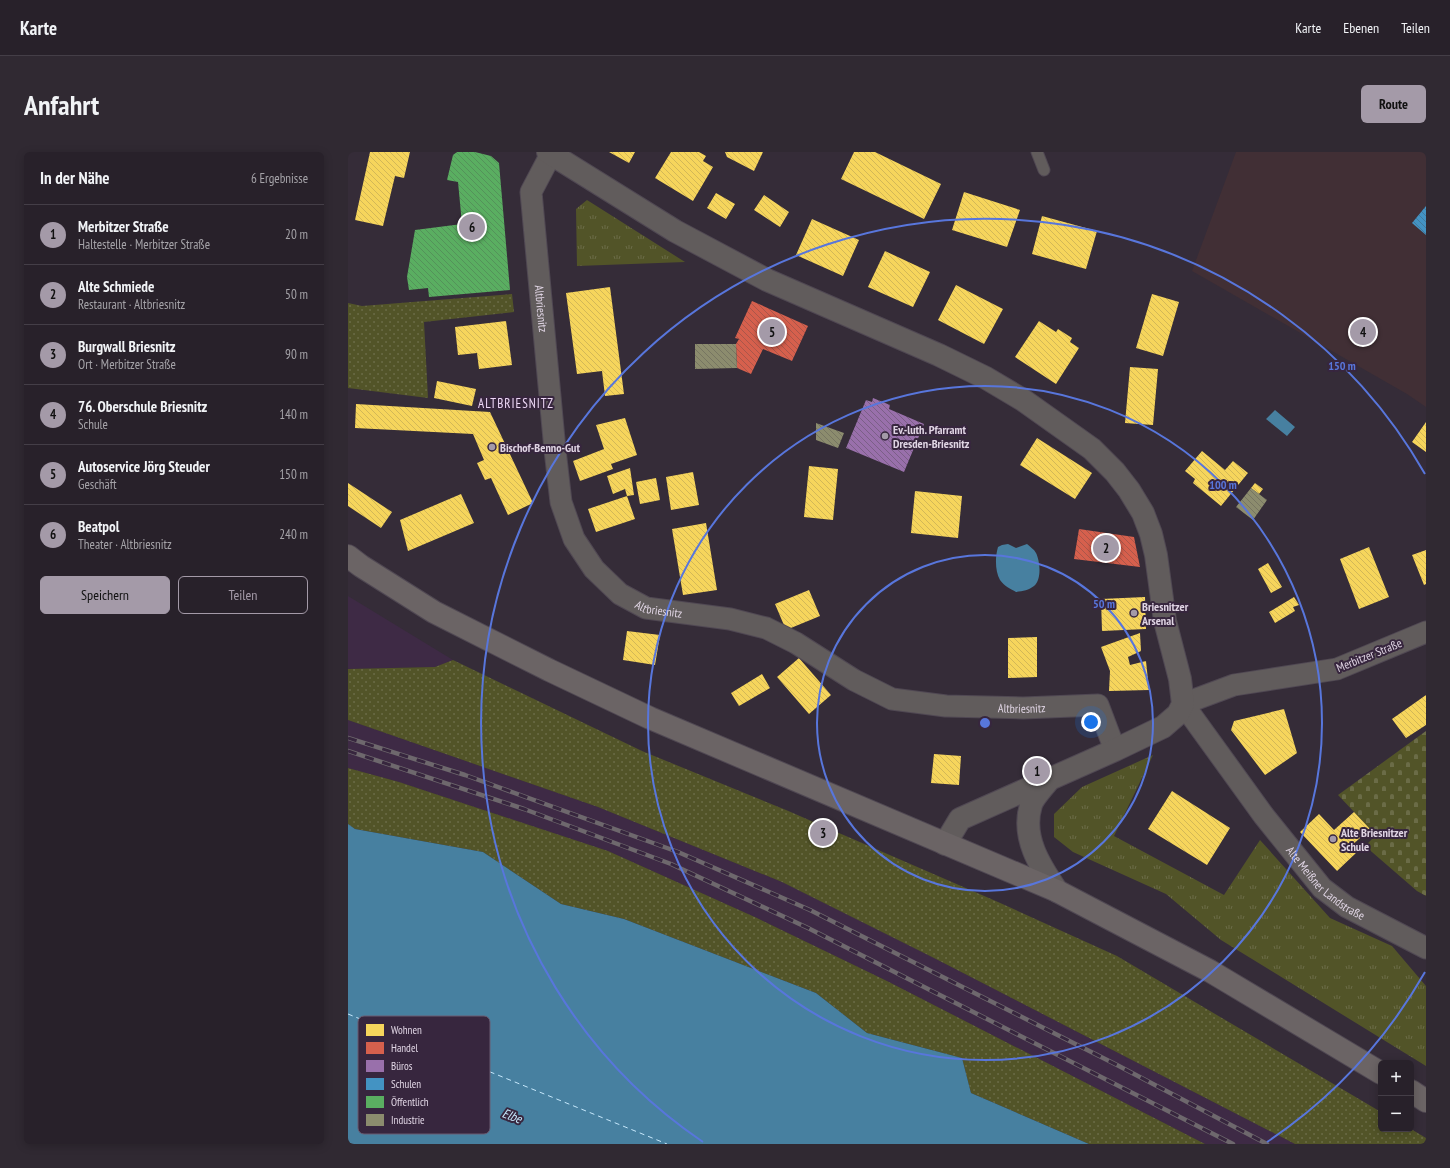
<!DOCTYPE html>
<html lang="de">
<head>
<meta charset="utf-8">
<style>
  body { margin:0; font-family:"PT Sans Narrow",sans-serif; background:#302932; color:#f1f3f6 }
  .controls { position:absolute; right:12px; bottom:12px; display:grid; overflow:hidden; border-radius:6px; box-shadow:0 2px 10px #0003 }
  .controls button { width:36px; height:36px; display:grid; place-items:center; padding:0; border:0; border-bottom:1px solid #443e47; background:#28212a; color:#f1f3f6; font:20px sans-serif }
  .you { position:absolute; left:743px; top:570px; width:14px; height:14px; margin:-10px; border:3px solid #fff; border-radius:50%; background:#1a73e8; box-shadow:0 0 0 6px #1a73e833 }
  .badge { display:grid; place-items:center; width:26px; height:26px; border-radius:50%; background:#a49aa8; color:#111; font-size:13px; font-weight:700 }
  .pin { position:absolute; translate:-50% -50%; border:2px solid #fff; box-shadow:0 1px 4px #0006 }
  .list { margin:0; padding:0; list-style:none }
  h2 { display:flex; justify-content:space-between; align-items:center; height:52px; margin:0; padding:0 16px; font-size:17px }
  h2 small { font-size:13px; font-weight:400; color:#a5a3a8 }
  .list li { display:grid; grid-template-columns:26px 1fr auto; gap:12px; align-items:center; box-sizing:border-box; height:60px; padding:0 16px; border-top:1px solid #443e47 }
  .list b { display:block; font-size:15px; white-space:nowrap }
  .list p { margin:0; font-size:13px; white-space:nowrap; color:#a5a3a8 }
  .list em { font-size:13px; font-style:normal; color:#a5a3a8 }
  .actions { display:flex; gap:8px; padding:12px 16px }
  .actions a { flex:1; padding:9px 0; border:1px solid #a49aa8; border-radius:6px; text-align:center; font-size:14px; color:#a49aa8 }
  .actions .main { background:#a49aa8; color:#111 }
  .map { position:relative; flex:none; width:1078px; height:992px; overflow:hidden; border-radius:6px }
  header { display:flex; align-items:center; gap:24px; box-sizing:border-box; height:56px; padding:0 20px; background:#28212a; border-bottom:1px solid #443e47 }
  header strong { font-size:19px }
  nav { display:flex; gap:22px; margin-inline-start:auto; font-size:14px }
  .intro { display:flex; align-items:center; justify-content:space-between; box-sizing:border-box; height:96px; padding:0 24px }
  h1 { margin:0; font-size:28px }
  .button { padding:10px 18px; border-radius:6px; background:#a49aa8; color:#111; font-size:14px; font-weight:700 }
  main { display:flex; gap:24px; padding:0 24px }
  aside { flex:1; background:#28212a; border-radius:6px; box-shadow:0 2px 10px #0003 }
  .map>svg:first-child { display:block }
  .built { fill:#3e2a45 }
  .education { fill:#412f35 }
  .grass { fill:url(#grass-dots) }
  .cemetery { fill:url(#cemetery-stones) }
  .park { fill:url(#park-tufts) }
  .water { fill:#4780a0 }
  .homes { fill:url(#homes-back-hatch) }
  .shops { fill:url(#shops-back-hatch) }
  .offices { fill:url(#offices-back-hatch) }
  .schools { fill:url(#schools-back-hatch) }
  .public { fill:url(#public-back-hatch) }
  .industry { fill:url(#industry-back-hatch) }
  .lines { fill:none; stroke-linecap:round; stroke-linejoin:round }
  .ferry { stroke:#c6e8fc; stroke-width:1; stroke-dasharray:5 4; stroke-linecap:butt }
  .service-casing { stroke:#504853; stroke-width:13 }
  .minor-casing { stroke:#504853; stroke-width:23 }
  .tertiary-casing { stroke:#504853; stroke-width:24 }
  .primary-casing { stroke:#504853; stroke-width:24 }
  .service { stroke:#615c5c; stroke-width:11 }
  .minor { stroke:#615c5c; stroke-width:21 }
  .tertiary { stroke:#615c5c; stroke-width:22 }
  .primary { stroke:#6b6465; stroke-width:22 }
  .rail-casing { stroke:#6e686d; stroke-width:4.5 }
  .rail { stroke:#37263e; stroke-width:3; stroke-dasharray:9; stroke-linecap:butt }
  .ring { fill:none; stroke:#5876dc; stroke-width:2 }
  .poi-dot { fill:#a49aa8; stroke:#37263e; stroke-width:1.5 }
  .labels { text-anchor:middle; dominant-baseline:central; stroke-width:4; stroke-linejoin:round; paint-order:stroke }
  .street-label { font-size:12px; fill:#e0d5e4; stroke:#37263e }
  .poi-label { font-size:12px; font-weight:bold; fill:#e0d5e4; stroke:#37263e; text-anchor:start }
  .neighbourhood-label { font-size:13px; letter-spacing:1px; fill:#eed8f7; stroke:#37263e }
  .water-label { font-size:13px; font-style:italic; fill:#c6e8fc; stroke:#37263e }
  .key { fill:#37263e; stroke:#6a5b70; stroke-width:1 }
  .key-label { font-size:11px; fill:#e0d5e4 }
  .centre { fill:#5876dc; stroke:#37263e; stroke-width:2 }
  .ring-label { font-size:12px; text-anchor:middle; font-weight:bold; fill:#5876dc; stroke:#37263e; stroke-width:4; stroke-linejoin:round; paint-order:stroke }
</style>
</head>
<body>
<header>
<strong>Karte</strong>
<nav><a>Karte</a><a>Ebenen</a><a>Teilen</a></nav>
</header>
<div class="intro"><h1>Anfahrt</h1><a class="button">Route</a></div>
<main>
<aside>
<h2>In der Nähe<small>6 Ergebnisse</small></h2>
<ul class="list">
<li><span class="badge">1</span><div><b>Merbitzer Straße</b><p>Haltestelle · Merbitzer Straße</p></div><em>20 m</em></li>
<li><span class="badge">2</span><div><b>Alte Schmiede</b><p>Restaurant · Altbriesnitz</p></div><em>50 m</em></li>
<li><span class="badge">3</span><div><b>Burgwall Briesnitz</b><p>Ort · Merbitzer Straße</p></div><em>90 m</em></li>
<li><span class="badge">4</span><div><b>76. Oberschule Briesnitz</b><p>Schule</p></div><em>140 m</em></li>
<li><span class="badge">5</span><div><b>Autoservice Jörg Steuder</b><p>Geschäft</p></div><em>150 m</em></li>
<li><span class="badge">6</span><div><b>Beatpol</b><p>Theater · Altbriesnitz</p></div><em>240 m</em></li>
</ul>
<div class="actions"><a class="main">Speichern</a><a>Teilen</a></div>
</aside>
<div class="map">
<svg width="1078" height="992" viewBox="0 0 1078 992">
  <defs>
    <pattern id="grass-dots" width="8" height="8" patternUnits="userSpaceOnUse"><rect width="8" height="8" fill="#525428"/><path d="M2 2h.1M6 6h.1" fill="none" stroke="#6b6c47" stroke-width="1.8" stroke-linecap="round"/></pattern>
    <pattern id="cemetery-stones" width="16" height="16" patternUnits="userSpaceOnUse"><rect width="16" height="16" fill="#525428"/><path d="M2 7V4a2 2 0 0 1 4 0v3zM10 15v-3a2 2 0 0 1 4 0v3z" fill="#6b6c47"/></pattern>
    <pattern id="park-tufts" width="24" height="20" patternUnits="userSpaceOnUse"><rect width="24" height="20" fill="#525428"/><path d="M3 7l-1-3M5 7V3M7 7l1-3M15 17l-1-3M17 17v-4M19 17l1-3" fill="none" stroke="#6b6c47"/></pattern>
    <pattern id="homes-back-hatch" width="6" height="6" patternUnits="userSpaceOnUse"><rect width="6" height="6" fill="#f6d55c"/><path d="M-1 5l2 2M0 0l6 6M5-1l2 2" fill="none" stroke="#d2b757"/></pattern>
    <pattern id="shops-back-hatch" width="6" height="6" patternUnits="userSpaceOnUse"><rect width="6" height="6" fill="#d6604d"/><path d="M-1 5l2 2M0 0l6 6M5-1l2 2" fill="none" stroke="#aa564a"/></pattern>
    <pattern id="offices-back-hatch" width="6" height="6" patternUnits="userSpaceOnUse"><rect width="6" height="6" fill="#9970ab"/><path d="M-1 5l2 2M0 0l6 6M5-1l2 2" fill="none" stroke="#7b5f87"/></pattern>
    <pattern id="schools-back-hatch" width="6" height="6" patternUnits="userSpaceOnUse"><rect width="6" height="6" fill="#4393c3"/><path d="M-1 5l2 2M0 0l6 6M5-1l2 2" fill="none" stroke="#437a9d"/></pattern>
    <pattern id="public-back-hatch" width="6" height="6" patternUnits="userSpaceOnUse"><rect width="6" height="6" fill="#5aae61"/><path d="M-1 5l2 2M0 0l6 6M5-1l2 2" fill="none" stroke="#54925a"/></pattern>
    <pattern id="industry-back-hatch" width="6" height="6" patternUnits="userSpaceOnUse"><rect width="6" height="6" fill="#8c8c6e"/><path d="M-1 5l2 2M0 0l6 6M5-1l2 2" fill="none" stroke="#767561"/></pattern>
  </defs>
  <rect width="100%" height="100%" fill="#352c38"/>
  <path class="built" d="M0,444L105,508L87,515L0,517Z
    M0,568L250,655L434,730L584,805L947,992H857L539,829L409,766L260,699L51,630L0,616Z"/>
  <path class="education" d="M888,0H1078V255L1059,242L844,119Z"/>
  <path class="grass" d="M164,142L166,160L76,170L80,246L0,236V151L14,154Z
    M105,508L294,599L438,658L650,750L769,804L1033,960V977H1063L1078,986V992H947L584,805L434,730L250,655L0,568V517L87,515Z
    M0,616L51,630L260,699L409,766L539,829L857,992H741L623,941L614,906L519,881L468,841L276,767L213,752L135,700L7,677L0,672Z"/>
  <path class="cemetery" d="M1078,579V744L1069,739L1017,694L1028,683L990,643Z"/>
  <path class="park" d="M239,48L337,110L229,114L228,57Z
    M805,603L766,684L876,743L912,688L982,766L1044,794L1078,834V914L873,788L818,742L725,700L706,685V662L734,635Z"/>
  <path class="water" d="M927,258L947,275L939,284L918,267Z
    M660,392L668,396L679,392C682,395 686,397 688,401C692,409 694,427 686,434C681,438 675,439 668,440C663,437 656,434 652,428C647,419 647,405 650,395L654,393Z
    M0,672L7,677L135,700L213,752L276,767L468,841L519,881L614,906L623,941L741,992H0Z"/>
  <path class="homes" d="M22,0H62L56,26L47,24L35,74L7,68Z
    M261,0H287L281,11Z
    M323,0H351L358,4L355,9L365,15L345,49L307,26Z
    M377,0H415L406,19L379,5Z
    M506,0H527L593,32L576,67L493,27Z
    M616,40L672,58L659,95L604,78Z
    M368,41L387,52L378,67L359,56Z
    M416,43L441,60L432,75L406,58Z
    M694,64L749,79L738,117L684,102Z
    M464,67L511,88L495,124L448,103Z
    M537,99L582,120L565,155L520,135Z
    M608,133L655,157L636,192L590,168Z
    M262,135L276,242L257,244L254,219L229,222L218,141Z
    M804,142L831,150L815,204L788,196Z
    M158,169L164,213L131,217L129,201L110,203L107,175Z
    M691,169L708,180L710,177L724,186L722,190L731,196L708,232L667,205Z
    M782,215L810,217L805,273L777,271Z
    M89,229L128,237L124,254L86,246Z
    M8,252L142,260L185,351L160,363L143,326L137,328L129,311L136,308L125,282L7,276Z
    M277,266L289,303L263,312L265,317L232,329L225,309L256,297L248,273Z
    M1078,270V300L1064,290Z
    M689,286L744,321L727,347L672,313Z
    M854,299L877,318L885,309L900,321L873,354L845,331L847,327L837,319Z
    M461,314L490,317L485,368L456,365Z
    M282,316L286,343L279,344L277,337L265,342L259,324Z
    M345,320L351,353L323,358L318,325Z
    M308,326L312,348L292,352L288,330Z
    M0,331L44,360L33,376L0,354Z
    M907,331L915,337L911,342L903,336Z
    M567,339L614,344L610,386L563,381Z
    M113,342L126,371L60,399L52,368Z
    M279,344L287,367L248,380L240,357Z
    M358,371L369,438L335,443L324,377Z
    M1021,395L1041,445L1011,457L992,407Z
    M1078,398V432L1076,433L1064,403Z
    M920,411L934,435L923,441L910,417Z
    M461,438L472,464L438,478L427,452Z
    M797,445L798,477L754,479L753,447Z
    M946,445L951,453L945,455L947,459L927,471L921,460Z
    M279,479L312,483L307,513L275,508Z
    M792,481L793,499L780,505L782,513L798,509L801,538L761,539L762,519L753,495Z
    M689,485V525L660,526V486Z
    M451,506L483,543L461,562L429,525Z
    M414,522L422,536L391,554L383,541Z
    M1078,543V573L1058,586L1044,567Z
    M936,557L949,601L917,623L883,578L886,569Z
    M586,602L613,604L611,633L583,631Z
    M824,639L882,676L859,713L800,677Z
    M1006,660L1022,677L1002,695L1008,701L989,719L952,680L971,662L986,678Z"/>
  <path class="shops" d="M404,149L460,174L444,209L415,197L403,222L389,216L388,192L391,187L387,186Z
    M731,377L786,385L792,415L726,407Z"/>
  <path class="offices" d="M525,246L542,253L541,257L576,272L556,320L498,296L518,248L524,250Z"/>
  <path class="schools" d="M1078,54V83L1064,71Z"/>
  <path class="public" d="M109,0H127L143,4L151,11L162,138L81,145L80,136L61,138L59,125L67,78L114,72L110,30L99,28L105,3Z"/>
  <path class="industry" d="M347,192H388L389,216L347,217Z
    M468,271L496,281L490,296L468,288Z
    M903,336L919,348L905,368L888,355Z"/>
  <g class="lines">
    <path class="ferry" d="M0,862L319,992"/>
    <defs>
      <path id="service" d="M689,0L696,18"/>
      <g id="minor">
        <path id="s1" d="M203,2L183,40L207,298L213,350L226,387L246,417L272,442L298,456L382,467L418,476L448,491L506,528L544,547L598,554L675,556L750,553L767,598"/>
        <path id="s2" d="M1078,480L989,517L886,533L835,552L916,664L974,736L999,755L1078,796"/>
      </g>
      <path id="tertiary" d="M200,0L327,79L419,128L591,203L638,226L675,248L744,297L767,320L781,338L795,361L803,382L808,403L817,469L832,527L835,552L830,562L815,575L767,598L612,667L597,692
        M701,628C696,634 685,646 683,653C673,685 692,714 709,739"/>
      <path id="primary" d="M0,404L13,414L86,460L201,518L302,566L709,739L862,819L1033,921
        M1063,939L1078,949"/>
    </defs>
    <use href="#service" class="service-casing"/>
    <use href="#minor" class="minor-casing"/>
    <use href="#tertiary" class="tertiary-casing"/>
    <use href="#primary" class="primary-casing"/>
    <use href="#service" class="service"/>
    <use href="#minor" class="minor"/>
    <use href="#tertiary" class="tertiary"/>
    <use href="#primary" class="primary"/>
    <defs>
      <path id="rail" d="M0,586L117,623L330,700L462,758L769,913L919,992
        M0,599L176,657L323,712L460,776L885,992"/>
    </defs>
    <use href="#rail" class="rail-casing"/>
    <use href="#rail" class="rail"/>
  </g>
  <g class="ring">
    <circle cx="637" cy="571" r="168"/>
    <circle cx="637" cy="571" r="337"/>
    <path d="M1077 820A505 505 0 0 1 919 990M355 990A505 505 0 1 1 1077 322"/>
  </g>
  <g class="poi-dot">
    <circle cx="537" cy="284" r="4"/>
    <circle cx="144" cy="295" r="4"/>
    <circle cx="786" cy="461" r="4"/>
    <circle cx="985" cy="687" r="4"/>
  </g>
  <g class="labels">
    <g class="street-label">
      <text stroke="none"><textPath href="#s1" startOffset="160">Altbriesnitz</textPath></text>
      <text stroke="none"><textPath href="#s1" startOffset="508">Altbriesnitz</textPath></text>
      <text transform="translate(1021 503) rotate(-22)">Merbitzer Straße</text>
      <text stroke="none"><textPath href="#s1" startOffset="892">Altbriesnitz</textPath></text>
      <text stroke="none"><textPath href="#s2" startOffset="485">Alte Meißner Landstraße</textPath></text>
    </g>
    <g class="poi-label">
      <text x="545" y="277">Ev.-luth. Pfarramt<tspan x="545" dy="14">Dresden-Briesnitz</tspan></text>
      <text x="152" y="295">Bischof-Benno-Gut</text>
      <text x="794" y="454">Briesnitzer<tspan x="794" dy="14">Arsenal</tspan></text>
      <text x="993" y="680">Alte Briesnitzer<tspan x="993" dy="14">Schule</tspan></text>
    </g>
    <g class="neighbourhood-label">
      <text x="168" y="251">ALTBRIESNITZ</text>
    </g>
    <g class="water-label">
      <text transform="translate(164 964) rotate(21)">Elbe</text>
    </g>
  </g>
  <rect x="10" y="864" width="132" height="118" rx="6" class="key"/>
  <rect x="18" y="872" width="18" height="12" fill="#f6d55c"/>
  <rect x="18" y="890" width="18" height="12" fill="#d6604d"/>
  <rect x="18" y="908" width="18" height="12" fill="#9970ab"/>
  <rect x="18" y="926" width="18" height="12" fill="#4393c3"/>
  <rect x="18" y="944" width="18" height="12" fill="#5aae61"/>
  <rect x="18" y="962" width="18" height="12" fill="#8c8c6e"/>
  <g class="key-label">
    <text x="43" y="882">Wohnen</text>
    <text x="43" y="900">Handel</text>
    <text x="43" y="918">Büros</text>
    <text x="43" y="936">Schulen</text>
    <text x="43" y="954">Öffentlich</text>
    <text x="43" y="972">Industrie</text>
  </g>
  <circle cx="637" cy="571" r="6" class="centre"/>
  <g class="ring-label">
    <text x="994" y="218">150 m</text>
    <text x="875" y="337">100 m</text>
    <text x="756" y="456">50 m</text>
  </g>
</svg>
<div class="controls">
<button>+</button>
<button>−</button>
</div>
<div class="you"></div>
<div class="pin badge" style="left:689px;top:619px">1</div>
<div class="pin badge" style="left:758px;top:396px">2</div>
<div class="pin badge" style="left:475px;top:681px">3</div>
<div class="pin badge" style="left:1015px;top:180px">4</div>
<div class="pin badge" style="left:424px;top:180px">5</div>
<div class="pin badge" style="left:124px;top:75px">6</div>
</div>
</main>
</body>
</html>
